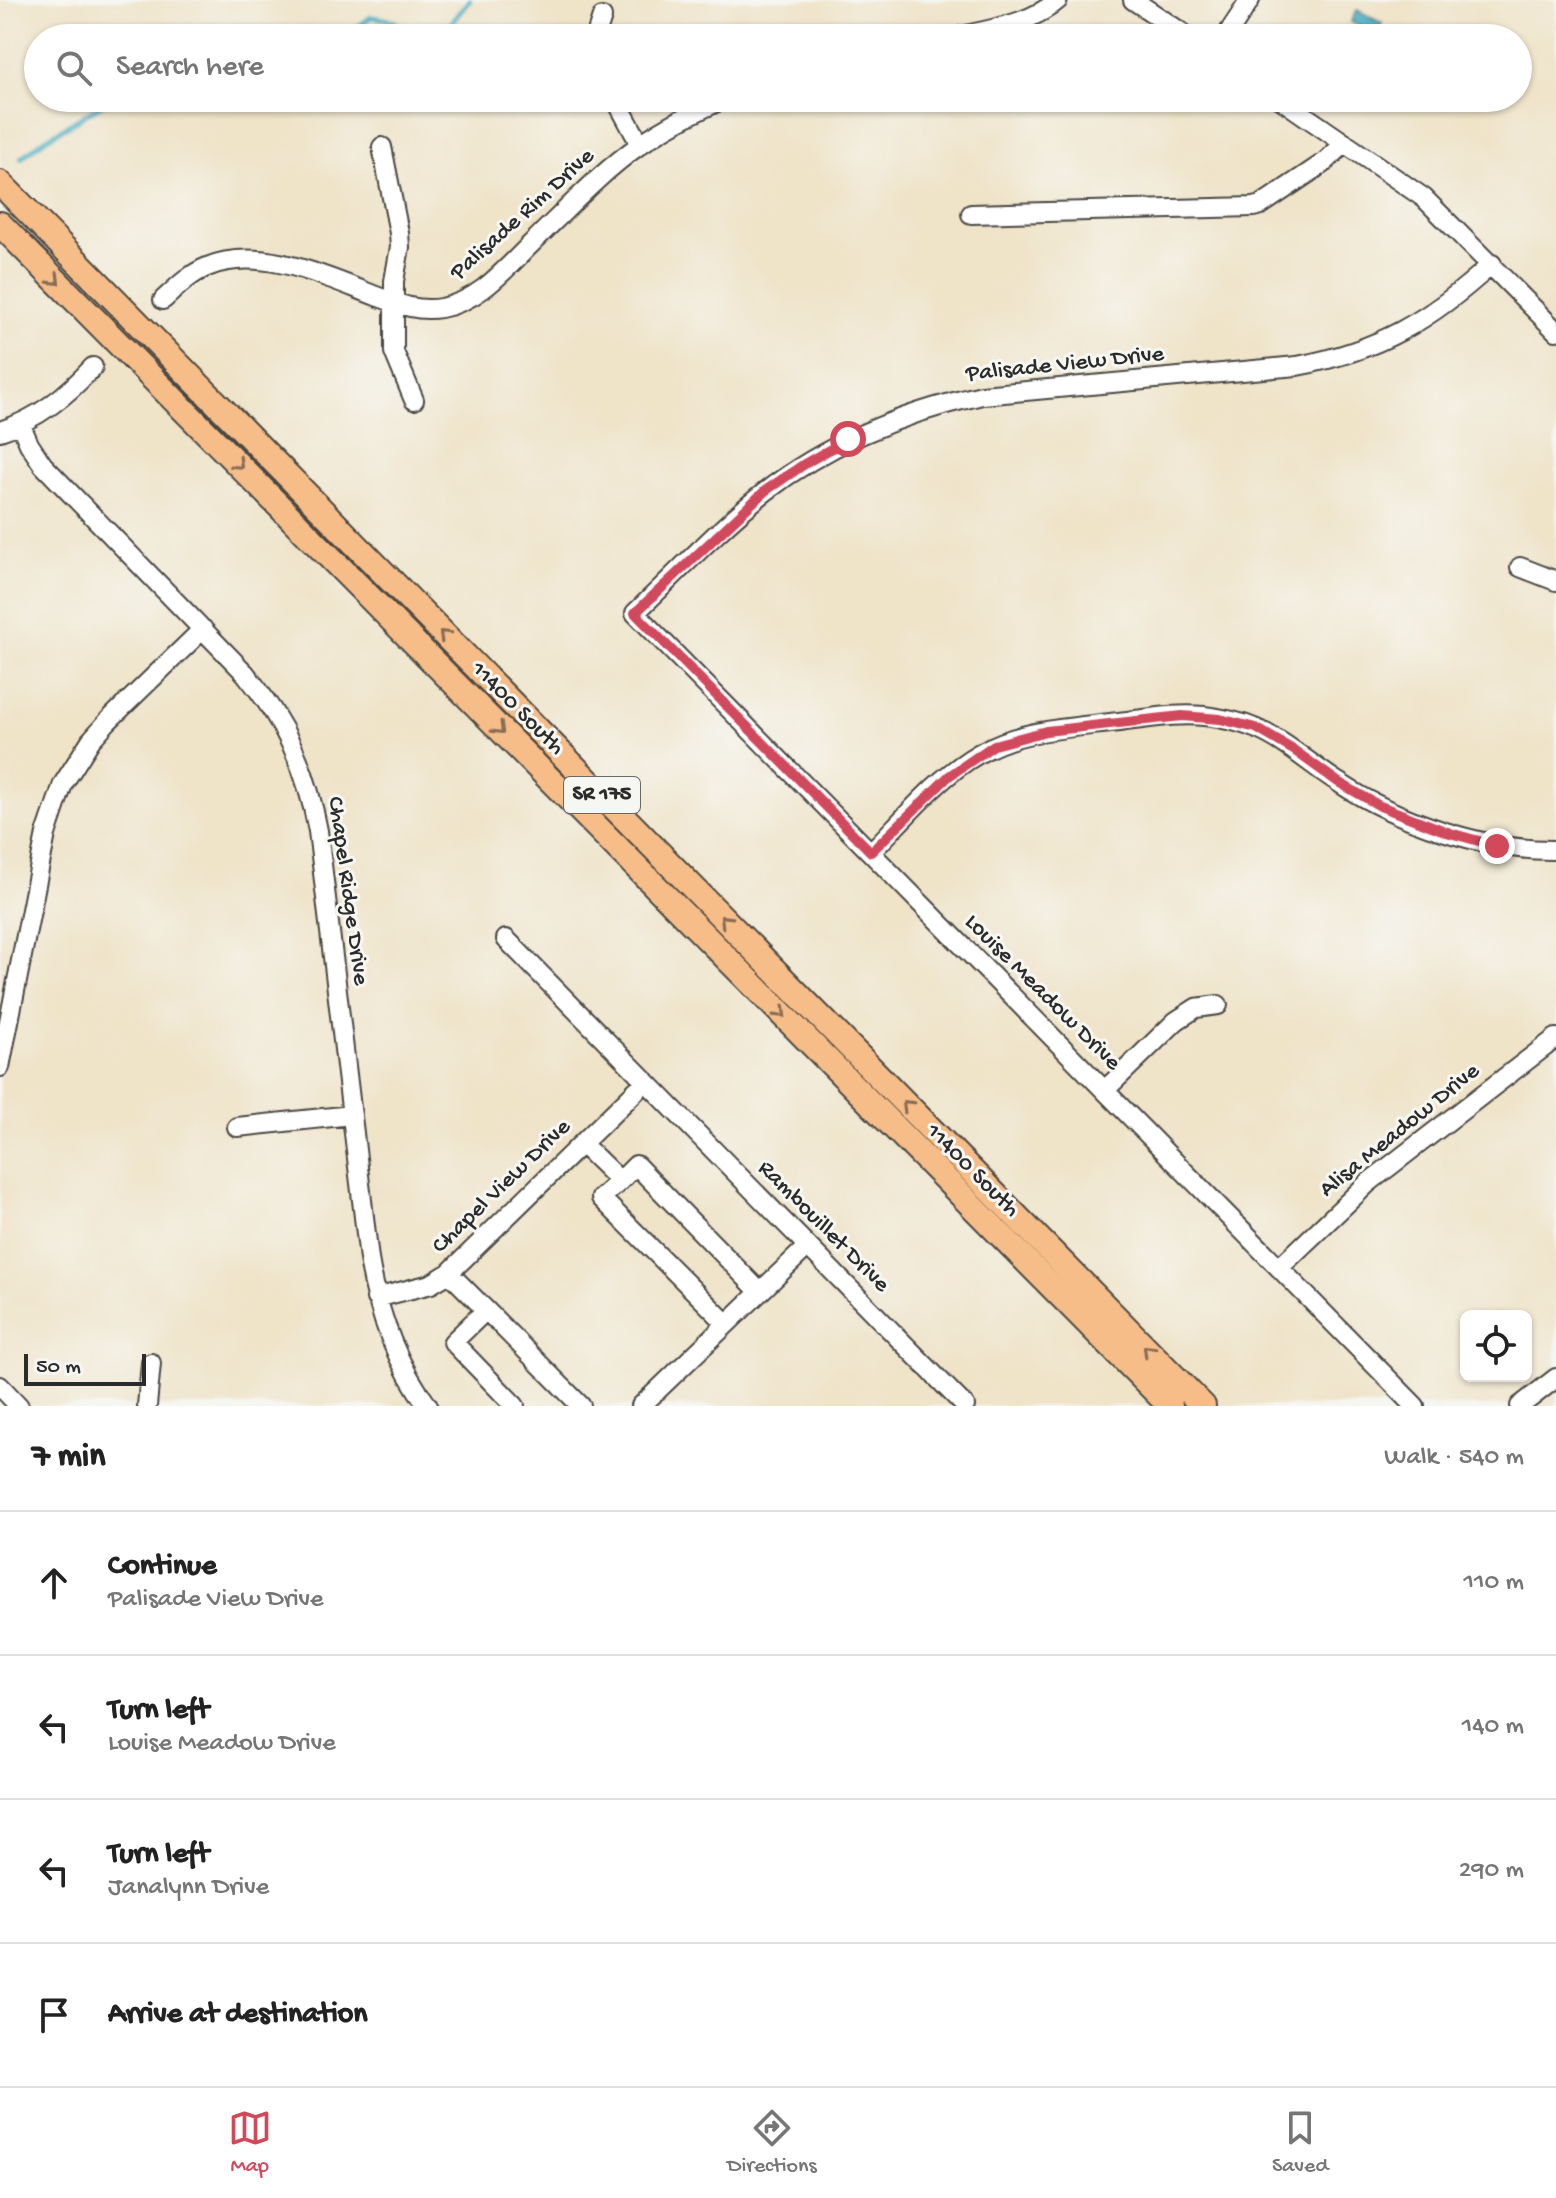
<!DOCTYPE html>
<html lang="en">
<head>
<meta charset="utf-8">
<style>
  body { margin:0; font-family:"Gochi Hand",sans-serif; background:#f6f6f6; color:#222 }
  .controls { position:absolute; right:24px; bottom:24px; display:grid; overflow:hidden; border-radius:12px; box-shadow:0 2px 6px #0004 }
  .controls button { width:72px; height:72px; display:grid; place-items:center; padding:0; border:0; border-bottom:2px solid #e0e0e0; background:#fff; color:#222; font:40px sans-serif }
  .scale { position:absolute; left:24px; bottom:20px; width:122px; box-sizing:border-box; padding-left:8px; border:4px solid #2b2b2b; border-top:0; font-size:22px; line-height:28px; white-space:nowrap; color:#2b2b2b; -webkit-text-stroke:6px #f6f6f2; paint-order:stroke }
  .stop { position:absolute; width:24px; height:24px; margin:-18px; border:6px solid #d1495b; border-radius:50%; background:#fff }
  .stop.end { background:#d1495b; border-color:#fff; box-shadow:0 2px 8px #0008 }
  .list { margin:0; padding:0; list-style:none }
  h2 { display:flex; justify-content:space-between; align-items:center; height:104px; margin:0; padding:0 32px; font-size:34px }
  h2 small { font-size:26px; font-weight:400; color:#767676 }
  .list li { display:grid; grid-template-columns:52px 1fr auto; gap:24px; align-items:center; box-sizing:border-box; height:144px; padding:0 32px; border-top:2px solid #e0e0e0 }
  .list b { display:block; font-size:30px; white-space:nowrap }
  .list p { margin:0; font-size:26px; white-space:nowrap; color:#767676 }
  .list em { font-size:26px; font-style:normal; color:#767676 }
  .icon { flex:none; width:44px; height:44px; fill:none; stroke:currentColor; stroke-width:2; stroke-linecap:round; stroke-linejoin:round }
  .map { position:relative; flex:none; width:1556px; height:1406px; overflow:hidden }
  .search { position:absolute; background:#fff; box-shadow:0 2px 6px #0004; left:24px; right:24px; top:24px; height:88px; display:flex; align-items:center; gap:20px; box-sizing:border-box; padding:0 28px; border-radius:44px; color:#767676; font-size:30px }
  .sheet { height:680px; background:#fff }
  nav { display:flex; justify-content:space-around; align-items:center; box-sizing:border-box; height:112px; border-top:2px solid #e0e0e0; background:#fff; font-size:22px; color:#767676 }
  nav a { display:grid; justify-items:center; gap:4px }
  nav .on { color:#d1495b }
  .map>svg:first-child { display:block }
  .water { fill:#3fabbe; stroke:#356b74; stroke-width:2 }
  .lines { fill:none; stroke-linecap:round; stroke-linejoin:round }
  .stream { stroke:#3fabbe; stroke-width:5 }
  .minor-casing { stroke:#484743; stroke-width:22 }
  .major-casing { stroke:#484743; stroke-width:28 }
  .minor { stroke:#fff; stroke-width:18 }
  .major { stroke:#f7bd88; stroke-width:24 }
  .oneway { stroke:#876d55 }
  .route { stroke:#d1495b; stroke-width:10 }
  .labels { text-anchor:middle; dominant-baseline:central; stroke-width:6; stroke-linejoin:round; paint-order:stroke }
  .shield { fill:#f6f6f2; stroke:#686867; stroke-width:2 }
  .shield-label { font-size:22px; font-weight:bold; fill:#2b2b2b }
  .street-label { font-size:24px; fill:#2b2b2b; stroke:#f6f6f2 }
</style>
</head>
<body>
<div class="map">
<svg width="1556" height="1406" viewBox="0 0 1556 1406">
  <rect width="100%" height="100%" fill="#f6f6f2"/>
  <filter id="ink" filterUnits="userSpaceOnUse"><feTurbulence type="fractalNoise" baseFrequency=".0125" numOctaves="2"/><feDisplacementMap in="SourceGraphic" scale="16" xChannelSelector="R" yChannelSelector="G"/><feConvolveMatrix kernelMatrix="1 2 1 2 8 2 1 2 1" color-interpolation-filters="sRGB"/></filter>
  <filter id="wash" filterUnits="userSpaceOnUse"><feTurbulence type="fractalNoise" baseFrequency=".006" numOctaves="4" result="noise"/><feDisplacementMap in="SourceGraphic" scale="32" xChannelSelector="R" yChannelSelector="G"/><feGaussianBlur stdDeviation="1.8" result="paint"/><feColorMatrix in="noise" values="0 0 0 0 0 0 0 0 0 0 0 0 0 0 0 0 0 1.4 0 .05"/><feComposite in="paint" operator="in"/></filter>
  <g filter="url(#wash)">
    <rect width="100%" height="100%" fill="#efe3c8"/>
    <path class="water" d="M1357,10L1382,23L1376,35L1351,22Z"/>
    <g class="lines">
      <path class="stream" d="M341,38L371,17C390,19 399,19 407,38
        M439,38L470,0
        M21,158L44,140L113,98"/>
    </g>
  </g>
  <g filter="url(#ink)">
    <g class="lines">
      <defs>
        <path id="minor" d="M1133,0L1190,38
          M595,38L602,17
          M953,38C988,29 1030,25 1058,0
          M1225,38L1250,0
          M615,98L640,144
          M1279,98L1424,198L1556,331
          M382,147L399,233L400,247L394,281V352L414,400
          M971,214L1254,207L1261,205L1325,162L1345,143
          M163,300C176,288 190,274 207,267C260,245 326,277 376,296C398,304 417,312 441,308C480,301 505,269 533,242C567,209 601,172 641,144C667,125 697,111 726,98
          M21,425L29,444L43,465L245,673C286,723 306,767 318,831L369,1259C378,1313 395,1362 428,1406
          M0,431C38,419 66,396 93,367
          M1520,567L1556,581
          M871,852C904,819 937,778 978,754C1020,729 1072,728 1119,722C1147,719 1176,713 1204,716C1221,718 1241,722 1257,729C1287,742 1311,765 1338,782C1396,821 1486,851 1556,850
          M506,939L965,1406
          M0,1067L46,834L63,784L91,740L108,721L203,629
          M1105,1090L1176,1021L1196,1008L1218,1005
          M237,1127L352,1115
          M582,1144L620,1181L601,1198L726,1323
          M620,1181L636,1165L759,1291
          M1279,1268L1368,1183L1556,1038
          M449,1273L486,1310L453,1342L515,1406
          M376,1298L431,1284L449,1273L646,1081
          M486,1310L581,1406
          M0,1386L19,1406
          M147,1406L151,1363
          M641,1406L808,1246
          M1415,1406L635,613C678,572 719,528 765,492C829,442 903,413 982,395L1297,366C1378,351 1431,320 1492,264
          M1520,1406L1556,1378"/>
        <path id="major" d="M0,183L1203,1406
          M0,224L1170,1406"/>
      </defs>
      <use href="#minor" class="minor-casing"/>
      <use href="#major" class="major-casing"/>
      <use href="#minor" class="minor"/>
      <use href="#major" class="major"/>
    </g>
    <defs><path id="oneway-chevron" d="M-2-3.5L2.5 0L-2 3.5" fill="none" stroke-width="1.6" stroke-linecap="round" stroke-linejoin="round" transform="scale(2)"/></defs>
    <g class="oneway">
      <use href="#oneway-chevron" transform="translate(55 280) rotate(45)"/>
      <use href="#oneway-chevron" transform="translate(238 464) rotate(45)"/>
      <use href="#oneway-chevron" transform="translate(444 635) rotate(-135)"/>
      <use href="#oneway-chevron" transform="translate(499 729) rotate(45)"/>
      <use href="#oneway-chevron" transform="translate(725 920) rotate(-135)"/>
      <use href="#oneway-chevron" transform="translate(781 1013) rotate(45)"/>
      <use href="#oneway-chevron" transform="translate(907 1105) rotate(-135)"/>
      <use href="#oneway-chevron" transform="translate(1148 1350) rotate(-135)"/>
    </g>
  </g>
  <g class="lines" filter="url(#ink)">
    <path class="route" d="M848,439L806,463L765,491L635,613L871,852L949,776L994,745L1046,731L1182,716L1220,719L1256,728L1295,751L1338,782L1380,806L1450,833L1497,846"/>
  </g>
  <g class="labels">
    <rect class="shield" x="564" y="777" width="76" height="36" rx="6"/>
    <g class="shield-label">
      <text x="602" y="795">SR 175</text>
    </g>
    <g class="street-label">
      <text transform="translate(523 215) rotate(-42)">Palisade Rim Drive</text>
      <text transform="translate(1065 365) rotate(-6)">Palisade View Drive</text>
      <text transform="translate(517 709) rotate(45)">11400 South</text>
      <text transform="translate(347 891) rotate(82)">Chapel Ridge Drive</text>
      <text transform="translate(1042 993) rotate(45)">Louise Meadow Drive</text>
      <text transform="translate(1400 1131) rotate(-39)">Alisa Meadow Drive</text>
      <text transform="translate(972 1171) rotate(45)">11400 South</text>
      <text transform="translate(502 1187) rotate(-44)">Chapel View Drive</text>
      <text transform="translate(823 1227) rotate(45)">Rambouillet Drive</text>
    </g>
  </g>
</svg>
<div class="controls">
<button><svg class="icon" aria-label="locate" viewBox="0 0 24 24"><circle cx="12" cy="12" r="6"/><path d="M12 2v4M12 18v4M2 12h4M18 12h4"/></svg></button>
</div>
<div class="scale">50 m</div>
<div class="stop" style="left:848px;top:439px"></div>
<div class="stop end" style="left:1497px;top:846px"></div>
<div class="search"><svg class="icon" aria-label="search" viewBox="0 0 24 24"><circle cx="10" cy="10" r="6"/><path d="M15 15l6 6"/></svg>Search here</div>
</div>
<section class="sheet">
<h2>7 min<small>Walk · 540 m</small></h2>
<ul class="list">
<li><svg class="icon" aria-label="ahead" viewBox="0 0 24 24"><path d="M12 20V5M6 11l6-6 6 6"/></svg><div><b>Continue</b><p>Palisade View Drive</p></div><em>110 m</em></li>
<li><svg class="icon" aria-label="left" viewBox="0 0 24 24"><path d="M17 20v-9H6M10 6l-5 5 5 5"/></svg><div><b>Turn left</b><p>Louise Meadow Drive</p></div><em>140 m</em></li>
<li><svg class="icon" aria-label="left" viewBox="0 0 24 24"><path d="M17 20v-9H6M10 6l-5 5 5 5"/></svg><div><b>Turn left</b><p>Janalynn Drive</p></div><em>290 m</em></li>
<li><svg class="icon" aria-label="arrive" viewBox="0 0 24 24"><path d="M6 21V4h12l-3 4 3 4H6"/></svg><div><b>Arrive at destination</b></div></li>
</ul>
</section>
<nav>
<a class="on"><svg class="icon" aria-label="map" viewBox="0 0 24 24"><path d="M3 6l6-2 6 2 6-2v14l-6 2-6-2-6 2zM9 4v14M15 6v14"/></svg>Map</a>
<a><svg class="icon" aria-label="directions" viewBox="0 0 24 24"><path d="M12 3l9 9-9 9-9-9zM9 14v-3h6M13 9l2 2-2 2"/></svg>Directions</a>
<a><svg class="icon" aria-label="saved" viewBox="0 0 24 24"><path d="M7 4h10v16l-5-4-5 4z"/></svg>Saved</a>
</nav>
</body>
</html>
